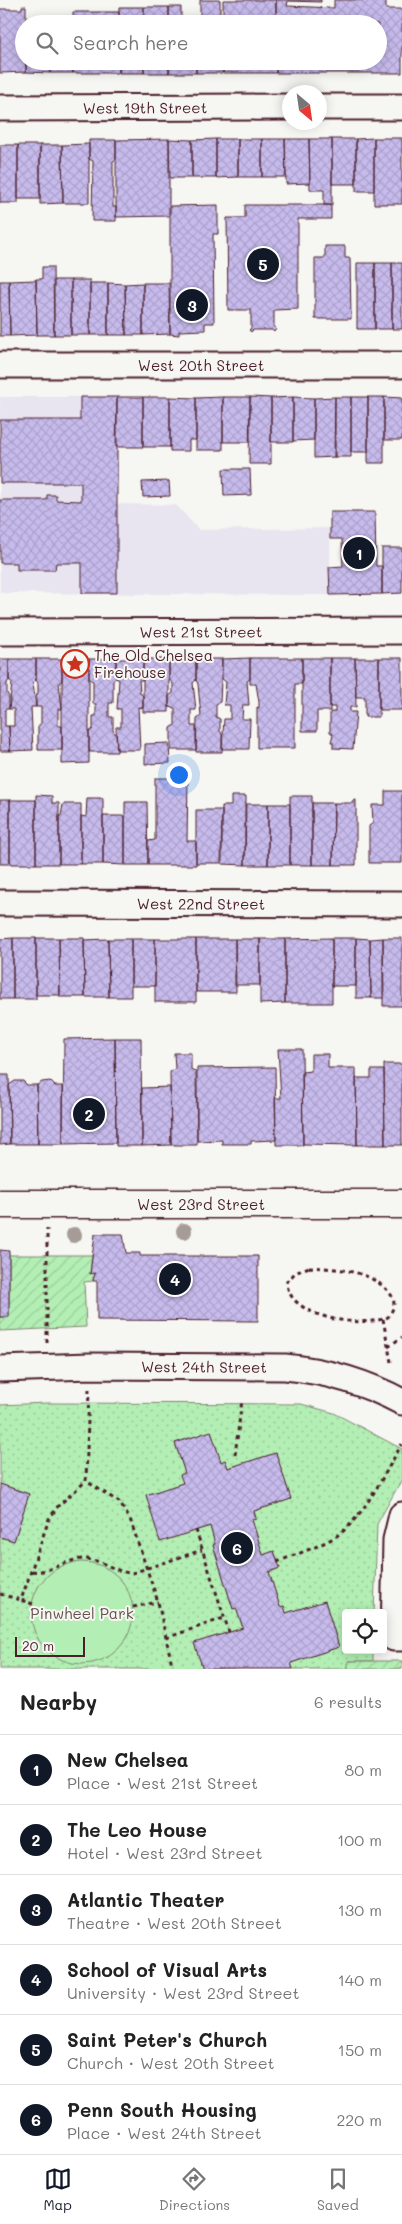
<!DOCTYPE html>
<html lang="en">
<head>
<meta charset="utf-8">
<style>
  body { margin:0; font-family:Mali,sans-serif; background:#f2f2f2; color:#222 }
  .controls { position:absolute; right:15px; bottom:15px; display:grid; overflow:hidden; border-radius:5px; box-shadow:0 2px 12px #0003 }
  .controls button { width:45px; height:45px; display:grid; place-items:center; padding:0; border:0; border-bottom:1px solid #e0e0e0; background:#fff; color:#222; font:25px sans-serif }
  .compass { position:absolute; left:282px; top:85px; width:45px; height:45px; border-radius:50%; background:#fff; box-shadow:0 2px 12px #0003; rotate:151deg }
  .scale { position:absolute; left:15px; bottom:12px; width:70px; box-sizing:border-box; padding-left:5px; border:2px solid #4a1f2b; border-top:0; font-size:14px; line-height:18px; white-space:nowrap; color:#4a1f2b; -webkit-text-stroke:4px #f6f6f2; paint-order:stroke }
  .you { position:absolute; left:178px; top:774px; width:18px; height:18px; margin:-12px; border:4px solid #fff; border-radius:50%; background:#1a73e8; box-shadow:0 0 0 8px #1a73e833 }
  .badge { display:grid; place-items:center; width:32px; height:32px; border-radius:50%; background:#111827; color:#fff; font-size:16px; font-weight:700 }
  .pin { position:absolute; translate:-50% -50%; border:2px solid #fff; box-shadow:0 1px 5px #0006 }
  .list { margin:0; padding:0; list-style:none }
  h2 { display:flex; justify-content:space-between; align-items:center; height:65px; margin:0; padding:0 20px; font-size:21px }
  h2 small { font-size:16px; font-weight:400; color:#767676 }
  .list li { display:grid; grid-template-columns:32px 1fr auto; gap:15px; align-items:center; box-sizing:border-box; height:70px; padding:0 20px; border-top:1px solid #e0e0e0 }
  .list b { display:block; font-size:19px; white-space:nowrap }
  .list p { margin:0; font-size:16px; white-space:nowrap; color:#767676 }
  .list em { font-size:16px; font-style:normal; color:#767676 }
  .icon { flex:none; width:28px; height:28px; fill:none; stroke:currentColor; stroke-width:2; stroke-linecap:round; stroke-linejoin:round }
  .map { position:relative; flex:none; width:402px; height:1669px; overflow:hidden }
  .search { position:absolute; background:#fff; box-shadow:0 2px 12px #0003; left:15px; right:15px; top:15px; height:55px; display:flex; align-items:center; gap:12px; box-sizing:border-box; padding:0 18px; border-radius:28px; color:#767676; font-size:19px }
  .sheet { height:485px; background:#fff }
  nav { display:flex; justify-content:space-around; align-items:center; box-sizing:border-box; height:70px; border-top:1px solid #e0e0e0; background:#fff; font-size:14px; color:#767676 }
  nav a { display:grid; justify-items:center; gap:2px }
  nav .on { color:#111827 }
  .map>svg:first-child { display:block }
  .built { fill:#e8e4f0 }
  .grass { fill:url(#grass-dots); stroke:#7e8770 }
  .park { fill:#b3efb4; stroke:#7e8770 }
  .garden { fill:url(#garden-furrows); stroke:#7e8770 }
  .building { fill:url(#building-cross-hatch); stroke:#4a1f2b }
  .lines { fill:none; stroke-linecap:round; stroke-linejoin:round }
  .minor-casing { stroke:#4a1f2b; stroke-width:29 }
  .major-casing { stroke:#4a1f2b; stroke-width:31 }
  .path { stroke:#4a1f2b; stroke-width:3; stroke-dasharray:4 4; stroke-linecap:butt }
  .minor { stroke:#f6f6f2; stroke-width:25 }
  .major { stroke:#f6f6f2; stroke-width:28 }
  .tree { fill:#a69c97 }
  .labels { text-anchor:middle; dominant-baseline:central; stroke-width:4; stroke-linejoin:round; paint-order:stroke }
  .street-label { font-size:15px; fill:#4a1f2b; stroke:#f6f6f2 }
  .poi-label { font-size:15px; fill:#4a1f2b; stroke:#f6f6f2; text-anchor:start }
  .park-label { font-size:15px; fill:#64534d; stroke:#f6f6f2 }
</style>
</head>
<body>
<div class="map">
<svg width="402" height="1669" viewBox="0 0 402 1669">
  <defs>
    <pattern id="grass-dots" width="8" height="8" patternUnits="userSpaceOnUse" patternTransform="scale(1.25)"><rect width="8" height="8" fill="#b3efb4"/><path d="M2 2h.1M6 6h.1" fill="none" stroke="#9bcc9b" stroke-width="1.8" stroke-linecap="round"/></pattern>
    <pattern id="garden-furrows" width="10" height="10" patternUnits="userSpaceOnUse" patternTransform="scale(1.25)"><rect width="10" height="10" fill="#b3efb4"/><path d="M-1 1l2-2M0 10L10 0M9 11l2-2" fill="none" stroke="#9bcc9b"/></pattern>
    <pattern id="building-cross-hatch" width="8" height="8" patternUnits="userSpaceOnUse" patternTransform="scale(1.25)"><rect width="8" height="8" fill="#c7bbed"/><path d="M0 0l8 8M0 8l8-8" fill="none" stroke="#aca0cb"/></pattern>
  </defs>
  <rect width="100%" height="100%" fill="#f6f6f2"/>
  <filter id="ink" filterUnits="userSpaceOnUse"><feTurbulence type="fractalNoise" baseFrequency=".02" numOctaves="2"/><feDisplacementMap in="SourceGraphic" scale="10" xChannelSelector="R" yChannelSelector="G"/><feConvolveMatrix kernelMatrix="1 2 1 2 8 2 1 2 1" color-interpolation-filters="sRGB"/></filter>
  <g filter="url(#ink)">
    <path class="built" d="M0,397H117V504L176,505L199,530L330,528V595L0,593Z"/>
    <path class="grass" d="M48,1403L301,1404L334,1413L402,1449V1479L377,1524L374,1613H346V1650H373V1661H348V1669H293L291,1663L339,1647L325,1601L286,1613L284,1606L280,1607L269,1572L280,1568L274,1551L263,1555L252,1520L256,1519L254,1511L291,1499L276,1453L228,1468L225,1460L221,1462L211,1432L175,1443L185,1473L183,1483L146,1495L161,1541L210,1526L215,1544L213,1545L233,1609L236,1608L243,1628L195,1643L203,1669H0V1537L14,1541L29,1494L0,1484V1405Z"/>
    <path class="park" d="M31 1613a51 51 0 1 1 102 0a51 51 0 1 1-102 0Z"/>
    <path class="garden" d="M9,1255H92L90,1273H95V1276L93,1277V1281L84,1282L86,1327L0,1331V1317H9Z
      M348,1661H402V1669H348Z"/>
    <path class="building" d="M200,0H220V24H200Z
      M223,0H276V24H223Z
      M276,0H321V2L288,1L287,6L334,8V0H386V9H402V73H276V61H378V24H276Z
      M22,6H26V24H24V61H26V72L0,73V9H22Z
      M119,7H144V24H119Z
      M144,7H169V24H144Z
      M169,7H181V22H196V24H169Z
      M73,12H119V24H73Z
      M26,20H49V24H26Z
      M49,20H73V24H49Z
      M26,61H50V73L26,72Z
      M50,61H73V73H50Z
      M73,61H119V73H73Z
      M119,61H144V73H119Z
      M144,61H169V73H144Z
      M169,61H196V73H169Z
      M196,61H223V73H196Z
      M223,61H276V73H223Z
      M374,138V191H356V139Z
      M374,138H402V204H374Z
      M169,139V216L116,217V140Z
      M169,139L192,140V178H170Z
      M216,139V178H192V140Z
      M216,139H238V177L216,178Z
      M238,139H262V177H238Z
      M262,139H285L286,177H262Z
      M285,139H309L310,183L286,184Z
      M309,139H332V205H324V190H310Z
      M332,139H356V184H332Z
      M89,140H116V159L113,161V207H116V221H92L93,161L89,159Z
      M89,144V203H63L62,145Z
      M0,145H18V203H0Z
      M18,145H40V199H18Z
      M40,145H62L63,203L40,204Z
      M218,205V234H213L214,323H205V330L179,331V335L170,334V206Z
      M245,205H331V219H298V309L274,310V327L276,329L274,332L272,330H253L251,332L249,330L251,328V310H228L227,218H245Z
      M325,246H345V258H350L351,319H315V258H325Z
      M357,263H375V329H357Z
      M375,263H392V329H375Z
      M392,263H402V329H392Z
      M42,267H53L54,335H37L36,279H42Z
      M36,280L37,335L10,336L9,281Z
      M54,280H71V335H54Z
      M71,280H90V335H71Z
      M0,281H9L10,336H0Z
      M90,283H108V335H90Z
      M108,283L125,284L126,335H108Z
      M143,283V335H126L125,284Z
      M143,283H169L170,334L143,335Z
      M80,397H117V593H82V563H56L55,570H17V563H0V500H47V495H56V500L81,501V483H0V420H80Z
      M117,397H143V447H116Z
      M143,397H170V447H143Z
      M170,397L196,398V440H189V451H170Z
      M223,397H250V442H223Z
      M223,397V450H196V398Z
      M250,397L271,398V464H249Z
      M293,397V442H271V398Z
      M293,397L314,398V440L293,441Z
      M335,397V457L314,458V398Z
      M335,397H351V457H334Z
      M351,397H368V452H351Z
      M368,397H384V463H368Z
      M384,397L402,398V440H384Z
      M223,469H250L251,495L224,496Z
      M169,481L170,496L143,497L142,482Z
      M330,512H375L376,566H382V594L330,595L329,567L343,566L342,539H330Z
      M382,548H402V593L382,594Z
      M250,658V679L247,681L249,705H243L242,719H250L249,749H222L224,719H230V705H224L226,682L222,679V659Z
      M250,658H302V684H295V748H257V707L259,708V702L256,684H250Z
      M302,658H330V711H317V731H302Z
      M330,658H355L356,707H350V712H356L353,749L333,748V742H331L333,734L330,732V712H335V707H330Z
      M355,658H379V717H365V697H356Z
      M379,658H402V710H379Z
      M0,659H9V680L7,683V693L9,697V709H5V726H9L10,751H0Z
      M9,659H36V680L33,683L36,707H31L33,750L10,751L9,726H14V709H9L12,683L9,680Z
      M36,659H62V681L59,683L62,709H58V726H62V750H38V727L41,723V707H36V696L38,693V683L36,680Z
      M62,659H89V763L62,764Z
      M89,659H116V678L113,680V703H109V717H113V731L116,734L117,752H89V732L93,729V716H96V704H93V681L89,679Z
      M116,659H143V680H139L140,693L143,696V708L138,707L140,750H117L116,727H121V709H117L119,680L116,678Z
      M143,659H169V712H143Z
      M169,659H196V680L193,683L196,710H191V726H196V750H171V728L175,725V708L169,707V696L173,693V684L169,679Z
      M196,659H222L220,702L216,704V717L220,719V731L222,734V752H196L197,719L201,716L198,684L196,680Z
      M169,743L170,763L145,764V744Z
      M155,778H188L187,841H196V865H148V841L155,840Z
      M385,791H402V863H369V826L373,823L372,805H385Z
      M36,795L52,796V803H59V864H36Z
      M231,796H246L245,865L222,864V806H231Z
      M290,796H312V865H290Z
      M87,798H103V864H81V816L86,817Z
      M0,800H10V864H0Z
      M10,800H36V864H10Z
      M353,800H356V865H333L334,803H353Z
      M125,802H147L148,865H125Z
      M312,803H334L333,865H312Z
      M63,804H81V864H59V816H61Z
      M245,804H268V865H245Z
      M268,804H290V865H268Z
      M196,810H222L221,863H196Z
      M103,816H125V865L103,864Z
      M13,938V999H0V939Z
      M13,938H36V999H13Z
      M36,938H59L60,995H36Z
      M59,938H84L85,997H60Z
      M332,938V1003H285V939Z
      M332,938H356V986H332Z
      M356,938L370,939L371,998H356Z
      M383,938L384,998H371L370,939Z
      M383,938H402V1006H383Z
      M108,939L109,997H85L84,940Z
      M108,939H131V997H109Z
      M131,939H155V986H131Z
      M155,939H196V1002H155Z
      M196,939H235L236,992H196Z
      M235,939H260V985H235Z
      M260,939H285V1003L260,1004Z
      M115,1038L116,1143L63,1144L64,1039Z
      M115,1038H141L142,1146H116Z
      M278,1049H302L303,1145H276L275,1098H281Z
      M174,1053H191V1069L196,1072L197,1145H171L170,1072L175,1069Z
      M311,1054H328V1068H356L357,1145L303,1144L302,1072L311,1071Z
      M384,1064H402V1145H385Z
      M275,1067L276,1140L251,1141V1144H222V1140L197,1141V1068Z
      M371,1070H384L385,1145H357L356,1078H371Z
      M0,1075H9L10,1144L0,1145Z
      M15,1081H23L27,1085H37L38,1144H10L9,1085Z
      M50,1081L55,1086H63V1144H38L37,1085L42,1082Z
      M170,1087L171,1145L142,1146V1088Z
      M95,1234H123L126,1253H140V1256H258V1321L97,1320V1281H93L95,1273L90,1274Z
      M0,1250L9,1251V1317H0Z
      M211,1431L221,1462L225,1460L228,1468L276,1453L291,1499L254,1511L256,1519L252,1520L263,1555L274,1551L280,1568L269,1572L280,1607L284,1606L286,1613L325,1601L339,1647L291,1663L293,1669H203L194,1643L243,1628L236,1608L233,1609L213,1545L215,1544L210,1526L160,1542L146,1495L183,1483L180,1475L185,1473L175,1443Z
      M0,1484L29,1494L14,1541L0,1537Z"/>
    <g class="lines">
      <defs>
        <g id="minor">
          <path d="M320,107H402"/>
          <path id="s1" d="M0,108L290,107"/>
          <path id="s2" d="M0,365H402"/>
          <path id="s3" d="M0,632L402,631"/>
          <path id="s4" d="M0,903L402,904"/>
          <path id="s5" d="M0,1369L90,1366L285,1367C326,1371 365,1382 402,1402"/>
          <path d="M402,1515L396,1540L394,1638H402"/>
        </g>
        <g id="major">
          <path id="s6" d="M0,1204H402"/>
        </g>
      </defs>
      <use href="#minor" class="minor-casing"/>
      <use href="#major" class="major-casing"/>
      <path class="path" d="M309,1267C336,1269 366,1269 387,1290C396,1299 396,1306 388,1317C362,1329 286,1318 287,1281L295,1273Z
        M383,1319L391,1362
        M47,1343V1229
        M388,1347L402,1337
        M89,1389L86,1481L119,1502L130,1519L158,1602L173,1669
        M235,1455L242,1400
        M196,1530L229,1632
        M277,1562C296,1554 322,1546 338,1535C363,1518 386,1471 402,1444
        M32,1571C49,1574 65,1559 84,1559C102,1559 116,1573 132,1573L202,1550
        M0,1594L21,1600
        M33,1604L21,1600L49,1519L58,1506L86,1481
        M133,1607L158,1602
        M166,1638L224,1618"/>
      <use href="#minor" class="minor"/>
      <use href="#major" class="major"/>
    </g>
    <g class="tree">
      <circle cx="184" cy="1231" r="8"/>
      <circle cx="74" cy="1235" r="8"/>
    </g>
  </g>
  <defs>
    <symbol id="sight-ring" viewBox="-11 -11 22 22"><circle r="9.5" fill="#f6f6f2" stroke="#c8321e" stroke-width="1.5"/><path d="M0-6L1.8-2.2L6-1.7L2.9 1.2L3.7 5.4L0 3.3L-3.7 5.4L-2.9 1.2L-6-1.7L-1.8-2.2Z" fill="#c8321e"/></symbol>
  </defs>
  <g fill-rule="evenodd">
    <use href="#sight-ring" x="59" y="648" width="32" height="32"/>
  </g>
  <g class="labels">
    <g class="street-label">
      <text stroke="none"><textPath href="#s1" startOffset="145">West 19th Street</textPath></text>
      <text stroke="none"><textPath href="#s2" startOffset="201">West 20th Street</textPath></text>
      <text stroke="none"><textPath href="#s3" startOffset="201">West 21st Street</textPath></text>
      <text stroke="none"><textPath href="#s4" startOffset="201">West 22nd Street</textPath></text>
      <text stroke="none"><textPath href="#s6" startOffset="201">West 23rd Street</textPath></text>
      <text stroke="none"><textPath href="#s5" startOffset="204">West 24th Street</textPath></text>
    </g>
    <g class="poi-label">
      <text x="94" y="655">The Old Chelsea<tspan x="94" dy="17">Firehouse</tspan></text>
    </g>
    <g class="park-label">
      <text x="82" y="1613">Pinwheel Park</text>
    </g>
  </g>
</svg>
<div class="controls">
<button><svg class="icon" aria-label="locate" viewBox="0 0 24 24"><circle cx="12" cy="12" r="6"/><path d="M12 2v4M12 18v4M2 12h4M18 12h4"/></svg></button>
</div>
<svg class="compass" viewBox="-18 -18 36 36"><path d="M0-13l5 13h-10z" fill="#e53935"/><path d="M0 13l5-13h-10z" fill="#767676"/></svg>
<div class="scale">20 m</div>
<div class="you"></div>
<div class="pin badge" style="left:359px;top:553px">1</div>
<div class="pin badge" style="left:89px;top:1114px">2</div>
<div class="pin badge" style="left:192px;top:305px">3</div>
<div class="pin badge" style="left:175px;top:1279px">4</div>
<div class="pin badge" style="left:263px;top:264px">5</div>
<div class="pin badge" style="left:237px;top:1548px">6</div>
<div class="search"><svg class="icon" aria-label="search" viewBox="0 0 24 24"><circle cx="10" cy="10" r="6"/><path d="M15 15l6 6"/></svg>Search here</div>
</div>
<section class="sheet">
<h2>Nearby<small>6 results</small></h2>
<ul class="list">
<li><span class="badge">1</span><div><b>New Chelsea</b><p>Place · West 21st Street</p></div><em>80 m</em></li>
<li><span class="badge">2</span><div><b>The Leo House</b><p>Hotel · West 23rd Street</p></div><em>100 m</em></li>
<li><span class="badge">3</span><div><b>Atlantic Theater</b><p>Theatre · West 20th Street</p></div><em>130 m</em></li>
<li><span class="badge">4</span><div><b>School of Visual Arts</b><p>University · West 23rd Street</p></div><em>140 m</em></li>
<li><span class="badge">5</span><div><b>Saint Peter's Church</b><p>Church · West 20th Street</p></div><em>150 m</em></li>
<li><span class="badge">6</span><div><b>Penn South Housing</b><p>Place · West 24th Street</p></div><em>220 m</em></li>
</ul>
</section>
<nav>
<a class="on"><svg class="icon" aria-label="map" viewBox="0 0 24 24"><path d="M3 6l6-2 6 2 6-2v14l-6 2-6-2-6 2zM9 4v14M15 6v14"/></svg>Map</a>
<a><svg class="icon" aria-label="directions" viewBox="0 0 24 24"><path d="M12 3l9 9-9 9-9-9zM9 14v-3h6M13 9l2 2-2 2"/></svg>Directions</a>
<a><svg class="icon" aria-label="saved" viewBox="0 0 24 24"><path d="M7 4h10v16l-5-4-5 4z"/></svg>Saved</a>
</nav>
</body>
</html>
